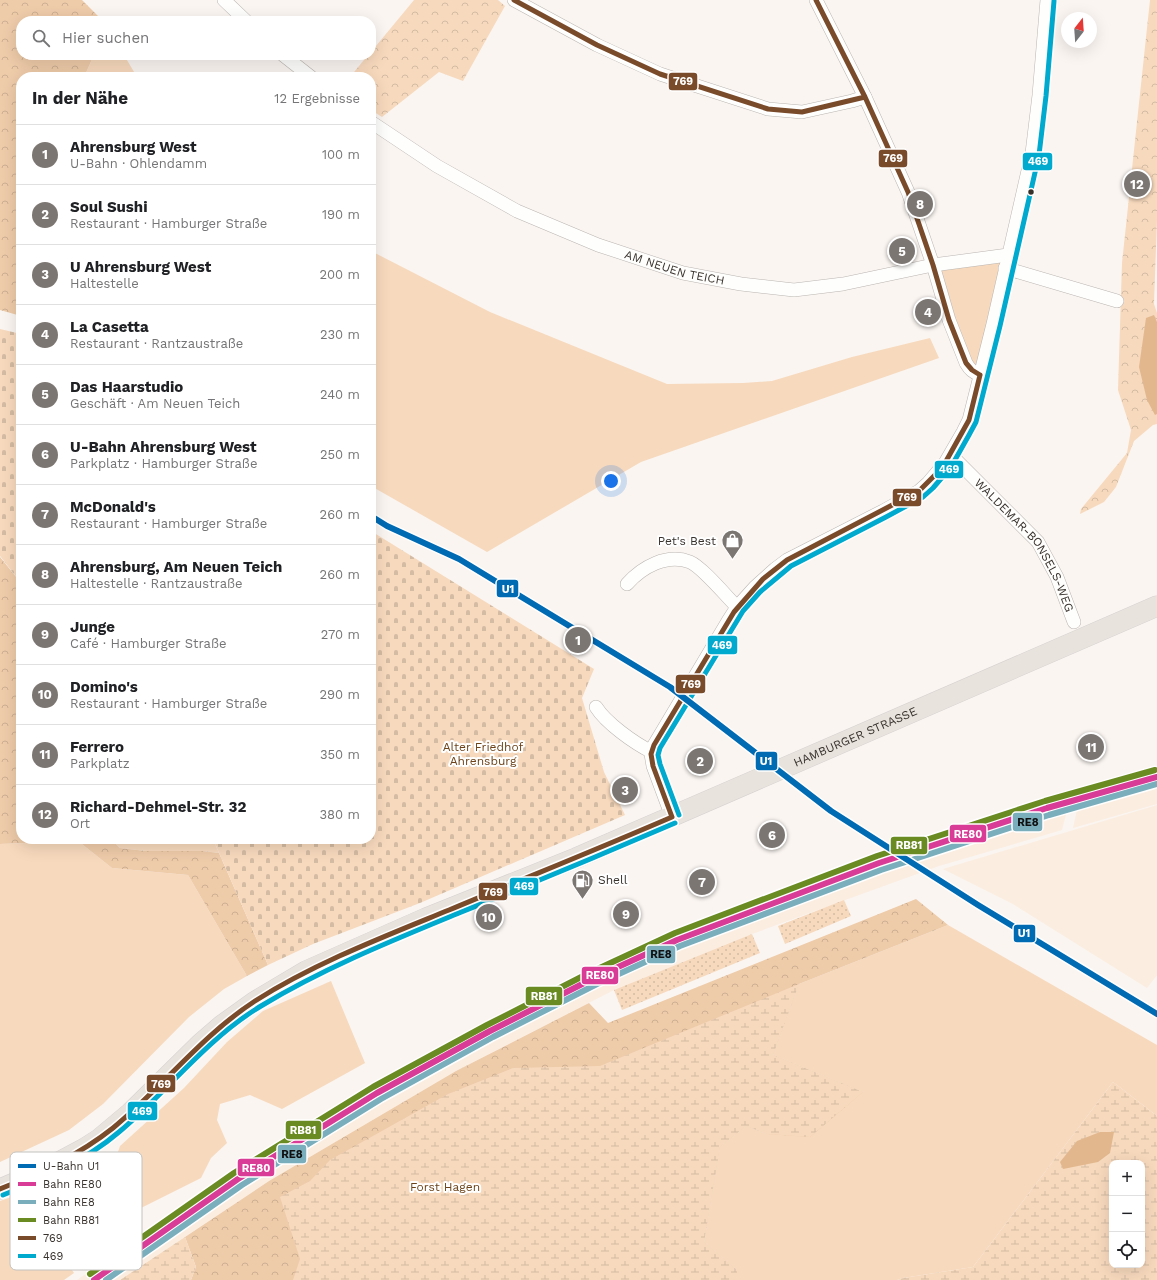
<!DOCTYPE html>
<html lang="de">
<head>
<meta charset="utf-8">
<style>
  body { margin:0; font-family:"Work Sans",sans-serif; background:#f6f6f6; color:#202124 }
  .controls { position:absolute; right:12px; bottom:12px; display:grid; overflow:hidden; border-radius:8px; box-shadow:0 4px 16px #0002 }
  .controls button { width:36px; height:36px; display:grid; place-items:center; padding:0; border:0; border-bottom:1px solid #e0e0e0; background:#fff; color:#202124; font:20px sans-serif }
  .compass { position:absolute; left:1061px; top:12px; width:36px; height:36px; border-radius:50%; background:#fff; box-shadow:0 4px 16px #0002; rotate:17deg }
  .you { position:absolute; left:611px; top:481px; width:14px; height:14px; margin:-10px; border:3px solid #fff; border-radius:50%; background:#1a73e8; box-shadow:0 0 0 6px #1a73e833 }
  .badge { display:grid; place-items:center; width:26px; height:26px; border-radius:50%; background:#7c7672; color:#fff; font-size:13px; font-weight:700 }
  .pin { position:absolute; translate:-50% -50%; border:2px solid #fff; box-shadow:0 1px 4px #0006 }
  .list { margin:0; padding:0; list-style:none }
  h2 { display:flex; justify-content:space-between; align-items:center; height:52px; margin:0; padding:0 16px; font-size:17px }
  h2 small { font-size:13px; font-weight:400; color:#757577 }
  .list li { display:grid; grid-template-columns:26px 1fr auto; gap:12px; align-items:center; box-sizing:border-box; height:60px; padding:0 16px; border-top:1px solid #e0e0e0 }
  .list b { display:block; font-size:15px; white-space:nowrap }
  .list p { margin:0; font-size:13px; white-space:nowrap; color:#757577 }
  .list em { font-size:13px; font-style:normal; color:#757577 }
  .icon { flex:none; width:22px; height:22px; fill:none; stroke:currentColor; stroke-width:2; stroke-linecap:round; stroke-linejoin:round }
  .map { position:relative; flex:none; width:1157px; height:1280px; overflow:hidden }
  .search { position:absolute; background:#fff; box-shadow:0 4px 16px #0002; left:16px; top:16px; width:360px; height:44px; display:flex; align-items:center; gap:10px; box-sizing:border-box; padding:0 14px; border-radius:16px; color:#757577; font-size:15px }
  .panel { position:absolute; background:#fff; box-shadow:0 4px 16px #0002; left:16px; top:72px; width:360px; height:772px; border-radius:16px }
  .map>svg:first-child { display:block }
  .built { fill:#fbede0 }
  .grass { fill:#f7d9bd }
  .forest { fill:url(#forest-crowns) }
  .wetland { fill:url(#wetland-marsh); fill-rule:evenodd }
  .cemetery { fill:url(#cemetery-stones) }
  .park { fill:url(#park-crowns) }
  .garden { fill:url(#garden-dots) }
  .water { fill:#e2b78e }
  .lines { fill:none; stroke-linecap:round; stroke-linejoin:round }
  .minor-casing { stroke:#bab5b1; stroke-width:14 }
  .primary-casing { stroke:#d6d2d0; stroke-width:21 }
  .minor { stroke:#fefefd; stroke-width:13 }
  .primary { stroke:#e9e3de; stroke-width:20 }
  .bus-1-casing { stroke:#fff; stroke-width:8 }
  .bus-2-casing { stroke:#fff; stroke-width:8 }
  .bus-1 { stroke:#7a4b2a; stroke-width:5 }
  .bus-2 { stroke:#00a9ce; stroke-width:5 }
  .rail-1-casing { stroke:#fff; stroke-width:9 }
  .rail-2-casing { stroke:#fff; stroke-width:9 }
  .rail-3-casing { stroke:#fff; stroke-width:9 }
  .rail-1 { stroke:#d83c96; stroke-width:6 }
  .rail-2 { stroke:#7aaebc; stroke-width:6 }
  .rail-3 { stroke:#6a8a22; stroke-width:6 }
  .metro-1-casing { stroke:#fff; stroke-width:9 }
  .metro-1 { stroke:#006ab3; stroke-width:6 }
  .bus-dot { fill:#38322d; stroke:#fff; stroke-width:1.5 }
  .labels { text-anchor:middle; dominant-baseline:central; stroke-width:4; stroke-linejoin:round; paint-order:stroke }
  .street-label { font-size:12px; fill:#38322d; stroke:#fff }
  .poi-label { font-size:12px; fill:#38322d; stroke:#fff; text-anchor:end }
  .park-label { font-size:12px; fill:#6d441a; stroke:#fff }
  .key { fill:#fff; stroke:#c3c2c0; stroke-width:1 }
  .key-label { font-size:11px; fill:#38322d }
  .line-badge { stroke:#fff; stroke-width:1.5 }
  .badge-label { font-size:11px; text-anchor:middle; font-weight:bold; fill:#fff }
  .pale-badge-label { font-size:11px; text-anchor:middle; font-weight:bold; fill:#111 }
</style>
</head>
<body>
<div class="map">
<svg width="1157" height="1280" viewBox="0 0 1157 1280">
  <defs>
    <pattern id="forest-crowns" width="20" height="18" patternUnits="userSpaceOnUse"><rect width="20" height="18" fill="#eecba9"/><path d="M2 6a3 3 0 1 1 6 0M12 15a3 3 0 1 1 6 0" fill="none" stroke="#cdaf92"/></pattern>
    <pattern id="wetland-marsh" width="20" height="14" patternUnits="userSpaceOnUse"><rect width="20" height="14" fill="#f7d9bd"/><path d="M1 5h8M5 5V1M11 12h8M15 12V8" fill="none" stroke="#d4bba3"/></pattern>
    <pattern id="cemetery-stones" width="16" height="16" patternUnits="userSpaceOnUse"><rect width="16" height="16" fill="#f7d9bd"/><path d="M2 7V4a2 2 0 0 1 4 0v3zM10 15v-3a2 2 0 0 1 4 0v3z" fill="#d4bba3"/></pattern>
    <pattern id="park-crowns" width="20" height="18" patternUnits="userSpaceOnUse"><rect width="20" height="18" fill="#f7d9bd"/><path d="M2 6a3 3 0 1 1 6 0M12 15a3 3 0 1 1 6 0" fill="none" stroke="#d4bba3"/></pattern>
    <pattern id="garden-dots" width="8" height="8" patternUnits="userSpaceOnUse"><rect width="8" height="8" fill="#f7d9bd"/><path d="M2 2h.1M6 6h.1" fill="none" stroke="#d4bba3" stroke-width="1.8" stroke-linecap="round"/></pattern>
  </defs>
  <rect width="100%" height="100%" fill="#faf5f1"/>
  <path class="built" d="M1157,766V804L1073,828L1082,788Z
    M1072,790L1062,830L939,866L752,934L614,990L456,1071L269,1181L120,1280H77L257,1156L418,1058L483,1022L544,991L695,924L908,842Z
    M1157,805V975L1147,988L1013,904L943,869Z"/>
  <path class="grass" d="M94,55H124L137,77H84Z
    M371,251L490,312L667,384L743,383L772,381L852,357L930,338L939,358L641,462L487,552L371,486Z
    M1002,260L979,370L971,367L937,270Z
    M111,839H213L219,853L203,851H146L120,848Z
    M78,841L112,868L188,875L247,976L224,989L189,1017L103,1104L69,1130L0,1162V844Z
    M948,925L1157,1045V1116L1113,1082L973,1267L903,1278L897,1280H737V1270L704,1242L720,1147L746,1126L767,1134L863,1092L773,1055L799,984Z
    M331,981L365,1063L282,1109L250,1095L220,1104L217,1120L227,1143L211,1158L201,1178L131,1213L114,1174V1164L120,1146L184,1088L227,1042L263,1011Z
    M31,1190L44,1228L74,1273L64,1280H0V1201Z"/>
  <path class="forest" d="M0,0H82L103,21H21V55H94L84,77H21V316L0,310Z
    M0,557L21,583V839H111L120,848L146,851H203L219,853L268,965L247,976L188,875L112,868L78,841L0,844Z
    M916,899L948,925L799,984L773,1055L863,1092L810,1137L767,1134L746,1126L720,1147L704,1242L737,1270V1280H191L196,1267L185,1237L269,1181L456,1071L589,1003L608,1023Z"/>
  <path class="wetland" d="M799,984L773,1055L863,1092L810,1137L767,1134L746,1126L720,1147L704,1242L737,1270V1280H293L300,1259L280,1197L310,1181L330,1160L448,1094L513,1068L600,1066Z
    M1113,1082L1157,1116V1280H897L903,1278L973,1267ZM1112,1163H1142V1265H1112Z
    M185,1237L196,1267L191,1280H120Z"/>
  <path class="cemetery" d="M0,329L21,334V583L0,556Z
    M371,531L594,669L582,698L604,772L625,815L420,903L313,944L268,965L213,839H371Z"/>
  <path class="park" d="M414,0H498L505,6L463,81L439,72L382,117L371,110V77H350L368,55H371V52Z
    M1150,0H1157V220L1154,304L1157,313V424L1153,425L1134,441L1116,487L1104,502L1080,514L1081,509L1127,453L1131,430L1118,390L1122,263Z"/>
  <path class="garden" d="M844,900L851,916L785,944L778,926Z
    M752,934L760,953L622,1010L614,990Z"/>
  <path class="water" d="M1154,315L1157,322V414L1155,415L1147,400L1139,367L1146,318Z
    M1100,1132H1114L1110,1153L1098,1162L1063,1169L1060,1162L1077,1141Z"/>
  <g class="lines">
    <defs>
      <g id="minor">
        <path d="M224,0L246,21"/>
        <path d="M514,0L597,45L660,74L768,109L802,112L852,101L865,97"/>
        <path d="M816,0L865,97L908,192L933,265L949,320L966,363C970,370 973,372 980,375"/>
        <path d="M283,55L311,77"/>
        <path id="s1" d="M371,122L437,166L517,211L598,245L683,273L741,284L794,290L843,284L933,265L1008,255"/>
        <path d="M1005,268L1117,301"/>
        <path id="s2" d="M951,455L1038,542L1057,577L1074,622"/>
        <path d="M627,584C642,567 667,553 690,562C702,567 727,597 737,607"/>
        <path d="M596,707C606,723 634,743 652,752"/>
        <path d="M672,817L653,766L651,754L654,745L728,621L737,607L755,587L775,569L787,560L883,511L919,491L928,483L945,463L963,432L969,420L993,324L1032,153L1039,95L1047,0"/>
      </g>
      <g id="primary">
        <path id="s3" d="M0,1189L40,1172L85,1148L99,1139L130,1113L200,1044L222,1025L254,1002L306,971L426,918L576,858L1157,606"/>
      </g>
    </defs>
    <use href="#minor" class="minor-casing"/>
    <use href="#primary" class="primary-casing"/>
    <use href="#minor" class="minor"/>
    <use href="#primary" class="primary"/>
    <defs>
      <path id="bus-1" d="M514,0L597,45L660,74L768,109L802,112L865,97
        M816,0L865,97L908,192L933,265L949,320L966,363L972,370L980,375
        M672,817L653,766L651,754L654,745L734,612L763,579L787,560L919,491L935,475L945,463L969,420L980,375
        M0,1189C40,1173 79,1155 113,1128C162,1088 201,1036 255,1001C315,963 383,937 449,910C523,879 598,849 672,817"/>
      <path id="bus-2" d="M679,815L660,764L658,755L660,748L743,611L760,592L791,566L886,517L923,497L933,488L951,467L969,435L976,422L1000,326L1039,155L1046,96L1054,1
        M3,1195C43,1179 85,1161 119,1132C167,1092 206,1039 261,1006C324,968 391,941 459,913C531,884 603,854 675,823"/>
    </defs>
    <use href="#bus-1" class="bus-1-casing"/>
    <use href="#bus-2" class="bus-2-casing"/>
    <use href="#bus-1" class="bus-1"/>
    <use href="#bus-2" class="bus-2"/>
    <defs>
      <path id="rail-1" d="M94,1280L238,1179L377,1093L490,1031L594,978L677,940L879,863L1047,808L1157,777"/>
      <path id="rail-2" d="M106,1280L242,1185L381,1099L493,1037L597,984L680,946L881,870L1049,815L1157,784"/>
      <path id="rail-3" d="M90,1274L234,1173L373,1087L487,1025L591,972L675,933L877,856L1045,801L1155,770"/>
    </defs>
    <use href="#rail-1" class="rail-1-casing"/>
    <use href="#rail-2" class="rail-2-casing"/>
    <use href="#rail-3" class="rail-3-casing"/>
    <use href="#rail-1" class="rail-1"/>
    <use href="#rail-2" class="rail-2"/>
    <use href="#rail-3" class="rail-3"/>
    <defs>
      <path id="metro-1" d="M371,516L387,526L459,559L670,687L831,811L978,905L1157,1014"/>
    </defs>
    <use href="#metro-1" class="metro-1-casing"/>
    <use href="#metro-1" class="metro-1"/>
  </g>
  <defs>
    <symbol id="shop-pin" viewBox="-11 -11 22 30"><path d="M0 17L-7.5 6A9.5 9.5 0 1 1 7.5 6Z" fill="#7c7672" stroke="#fff"/><path d="M-5-2.5h2.3a2.7 3.5 0 0 1 5.4 0H5L5.5 6h-11ZM-1.5-2.5h3a1.5 2.3 0 0 0-3 0Z" fill="#fff"/></symbol>
    <symbol id="fuel-pin" viewBox="-11 -11 22 30"><path d="M0 17L-7.5 6A9.5 9.5 0 1 1 7.5 6Z" fill="#7c7672" stroke="#fff"/><path d="M-5.5-6h7V0h2V4h1.3V-2.5L3-4.5l.8-.8L6-3V5H2.5V1h-1V6h-7ZM-4.2-4.7v3.2H.2V-4.7Z" fill="#fff"/></symbol>
  </defs>
  <g fill-rule="evenodd">
    <use href="#shop-pin" x="720" y="528" width="25" height="34"/>
    <use href="#fuel-pin" x="570" y="868" width="25" height="34"/>
  </g>
  <circle class="bus-dot" cx="1031" cy="192" r="3.5"/>
  <g class="labels">
    <g class="street-label">
      <text stroke="none"><textPath href="#s1" startOffset="339">AM NEUEN TEICH</textPath></text>
      <text stroke="none"><textPath href="#s2" startOffset="118">WALDEMAR-BONSELS-WEG</textPath></text>
      <text stroke="none"><textPath href="#s3" startOffset="976">HAMBURGER STRASSE</textPath></text>
    </g>
    <g class="poi-label">
      <text x="716" y="541">Pet's Best</text>
      <text x="598" y="880" text-anchor="start">Shell</text>
    </g>
    <g class="park-label">
      <text x="483" y="747">Alter Friedhof<tspan x="483" dy="14">Ahrensburg</tspan></text>
      <text x="445" y="1187">Forst Hagen</text>
    </g>
  </g>
  <rect x="10" y="1152" width="132" height="118" rx="6" class="key"/>
  <rect x="18" y="1164" width="18" height="4" fill="#006ab3"/>
  <rect x="18" y="1182" width="18" height="4" fill="#d83c96"/>
  <rect x="18" y="1200" width="18" height="4" fill="#7aaebc"/>
  <rect x="18" y="1218" width="18" height="4" fill="#6a8a22"/>
  <rect x="18" y="1236" width="18" height="4" fill="#7a4b2a"/>
  <rect x="18" y="1254" width="18" height="4" fill="#00a9ce"/>
  <g class="key-label">
    <text x="43" y="1170">U-Bahn U1</text>
    <text x="43" y="1188">Bahn RE80</text>
    <text x="43" y="1206">Bahn RE8</text>
    <text x="43" y="1224">Bahn RB81</text>
    <text x="43" y="1242">769</text>
    <text x="43" y="1260">469</text>
  </g>
  <g class="line-badge">
    <rect x="668" y="72" width="30" height="19" rx="4" fill="#7a4b2a"/>
    <rect x="878" y="149" width="30" height="19" rx="4" fill="#7a4b2a"/>
    <rect x="1022" y="152" width="31" height="19" rx="4" fill="#00a9ce"/>
    <rect x="934" y="460" width="30" height="19" rx="4" fill="#00a9ce"/>
    <rect x="892" y="488" width="30" height="19" rx="4" fill="#7a4b2a"/>
    <rect x="496" y="579" width="23" height="19" rx="4" fill="#006ab3"/>
    <rect x="707" y="635" width="31" height="20" rx="4" fill="#00a9ce"/>
    <rect x="675" y="674" width="31" height="20" rx="4" fill="#7a4b2a"/>
    <rect x="755" y="751" width="23" height="20" rx="4" fill="#006ab3"/>
    <rect x="1012" y="812" width="31" height="20" rx="4" fill="#7aaebc"/>
    <rect x="949" y="824" width="38" height="19" rx="4" fill="#d83c96"/>
    <rect x="890" y="836" width="38" height="19" rx="4" fill="#6a8a22"/>
    <rect x="509" y="877" width="30" height="19" rx="4" fill="#00a9ce"/>
    <rect x="478" y="882" width="30" height="19" rx="4" fill="#7a4b2a"/>
    <rect x="1013" y="924" width="23" height="19" rx="4" fill="#006ab3"/>
    <rect x="646" y="945" width="30" height="19" rx="4" fill="#7aaebc"/>
    <rect x="581" y="966" width="38" height="19" rx="4" fill="#d83c96"/>
    <rect x="525" y="986" width="38" height="20" rx="4" fill="#6a8a22"/>
    <rect x="146" y="1074" width="30" height="19" rx="4" fill="#7a4b2a"/>
    <rect x="127" y="1101" width="31" height="20" rx="4" fill="#00a9ce"/>
    <rect x="285" y="1120" width="37" height="20" rx="4" fill="#6a8a22"/>
    <rect x="277" y="1144" width="30" height="20" rx="4" fill="#7aaebc"/>
    <rect x="237" y="1158" width="38" height="19" rx="4" fill="#d83c96"/>
  </g>
  <g class="badge-label">
    <text x="683" y="85">769</text>
    <text x="893" y="162">769</text>
    <text x="1038" y="165">469</text>
    <text x="949" y="473">469</text>
    <text x="907" y="501">769</text>
    <text x="508" y="593">U1</text>
    <text x="722" y="649">469</text>
    <text x="691" y="688">769</text>
    <text x="766" y="765">U1</text>
    <text x="968" y="838">RE80</text>
    <text x="909" y="849">RB81</text>
    <text x="524" y="890">469</text>
    <text x="493" y="896">769</text>
    <text x="1024" y="937">U1</text>
    <text x="600" y="979">RE80</text>
    <text x="544" y="1000">RB81</text>
    <text x="161" y="1088">769</text>
    <text x="142" y="1115">469</text>
    <text x="303" y="1134">RB81</text>
    <text x="256" y="1172">RE80</text>
  </g>
  <g class="pale-badge-label">
    <text x="1028" y="826">RE8</text>
    <text x="661" y="958">RE8</text>
    <text x="292" y="1158">RE8</text>
  </g>
</svg>
<div class="controls">
<button>+</button>
<button>−</button>
<button><svg class="icon" aria-label="locate" viewBox="0 0 24 24"><circle cx="12" cy="12" r="6"/><path d="M12 2v4M12 18v4M2 12h4M18 12h4"/></svg></button>
</div>
<svg class="compass" viewBox="-18 -18 36 36"><path d="M0-13l5 13h-10z" fill="#e53935"/><path d="M0 13l5-13h-10z" fill="#757577"/></svg>
<div class="you"></div>
<div class="pin badge" style="left:578px;top:640px">1</div>
<div class="pin badge" style="left:700px;top:761px">2</div>
<div class="pin badge" style="left:625px;top:790px">3</div>
<div class="pin badge" style="left:928px;top:312px">4</div>
<div class="pin badge" style="left:902px;top:251px">5</div>
<div class="pin badge" style="left:772px;top:835px">6</div>
<div class="pin badge" style="left:702px;top:882px">7</div>
<div class="pin badge" style="left:920px;top:204px">8</div>
<div class="pin badge" style="left:626px;top:914px">9</div>
<div class="pin badge" style="left:489px;top:917px">10</div>
<div class="pin badge" style="left:1091px;top:747px">11</div>
<div class="pin badge" style="left:1137px;top:184px">12</div>
<div class="search"><svg class="icon" aria-label="search" viewBox="0 0 24 24"><circle cx="10" cy="10" r="6"/><path d="M15 15l6 6"/></svg>Hier suchen</div>
<section class="panel">
<h2>In der Nähe<small>12 Ergebnisse</small></h2>
<ul class="list">
<li><span class="badge">1</span><div><b>Ahrensburg West</b><p>U-Bahn · Ohlendamm</p></div><em>100 m</em></li>
<li><span class="badge">2</span><div><b>Soul Sushi</b><p>Restaurant · Hamburger Straße</p></div><em>190 m</em></li>
<li><span class="badge">3</span><div><b>U Ahrensburg West</b><p>Haltestelle</p></div><em>200 m</em></li>
<li><span class="badge">4</span><div><b>La Casetta</b><p>Restaurant · Rantzaustraße</p></div><em>230 m</em></li>
<li><span class="badge">5</span><div><b>Das Haarstudio</b><p>Geschäft · Am Neuen Teich</p></div><em>240 m</em></li>
<li><span class="badge">6</span><div><b>U-Bahn Ahrensburg West</b><p>Parkplatz · Hamburger Straße</p></div><em>250 m</em></li>
<li><span class="badge">7</span><div><b>McDonald's</b><p>Restaurant · Hamburger Straße</p></div><em>260 m</em></li>
<li><span class="badge">8</span><div><b>Ahrensburg, Am Neuen Teich</b><p>Haltestelle · Rantzaustraße</p></div><em>260 m</em></li>
<li><span class="badge">9</span><div><b>Junge</b><p>Café · Hamburger Straße</p></div><em>270 m</em></li>
<li><span class="badge">10</span><div><b>Domino's</b><p>Restaurant · Hamburger Straße</p></div><em>290 m</em></li>
<li><span class="badge">11</span><div><b>Ferrero</b><p>Parkplatz</p></div><em>350 m</em></li>
<li><span class="badge">12</span><div><b>Richard-Dehmel-Str. 32</b><p>Ort</p></div><em>380 m</em></li>
</ul>
</section>
</div>
</body>
</html>
